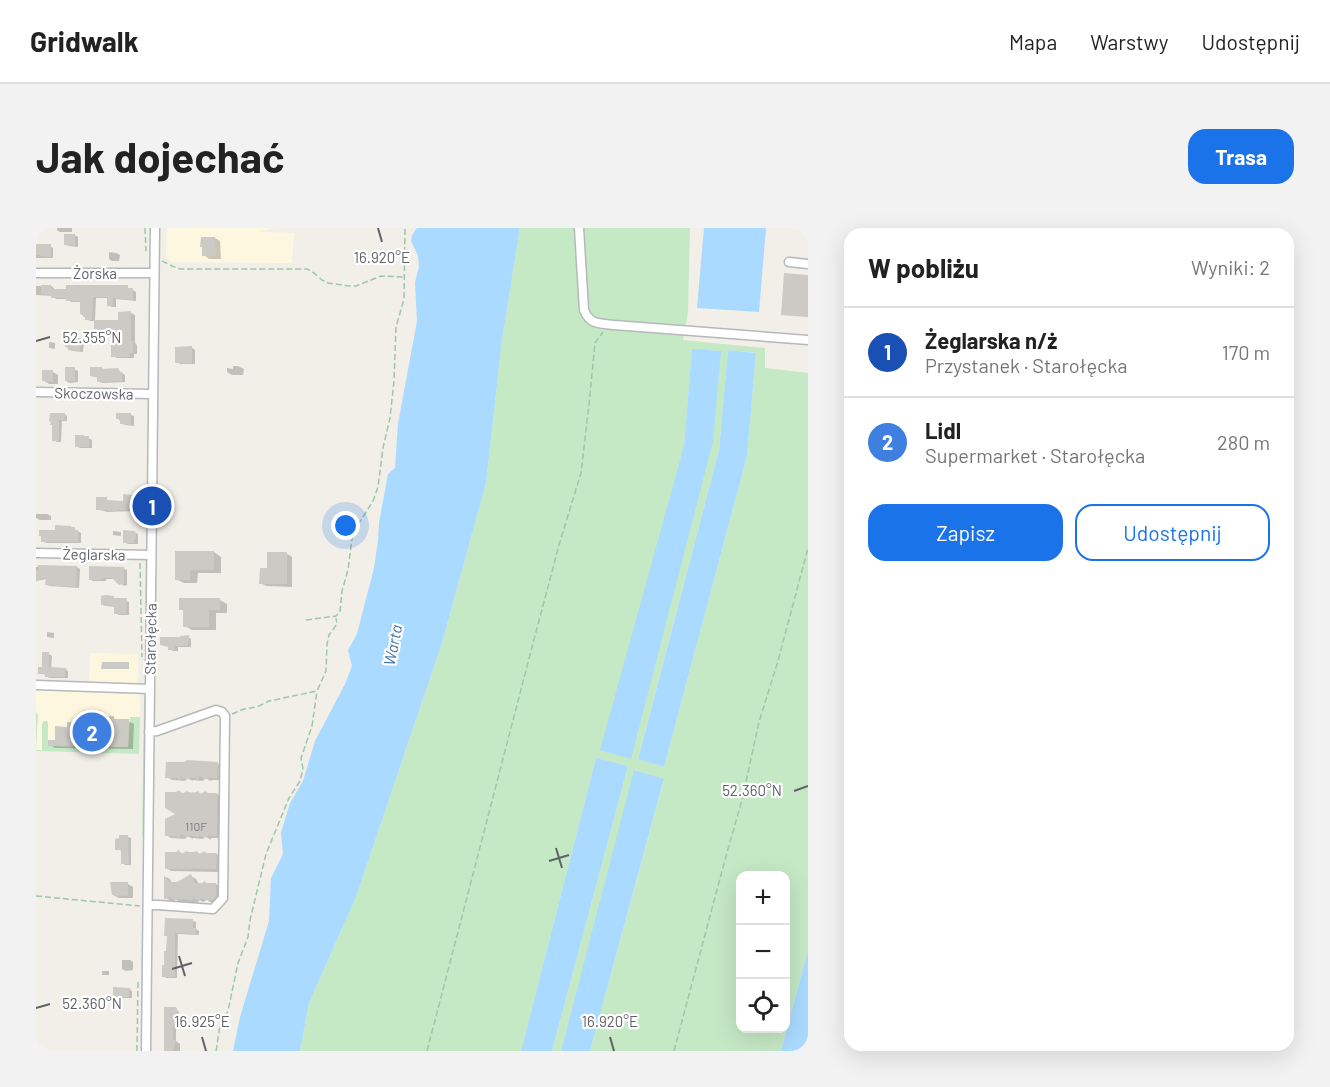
<!DOCTYPE html>
<html lang="pl">
<head>
<meta charset="utf-8">
<style>
  body { margin:0; font-family:Barlow,sans-serif; background:#f2f2f2; color:#222 }
  .controls { position:absolute; right:18px; bottom:18px; display:grid; overflow:hidden; border-radius:12px; box-shadow:0 6px 24px #0002 }
  .controls button { width:54px; height:54px; display:grid; place-items:center; padding:0; border:0; border-bottom:2px solid #e0e0e0; background:#fff; color:#222; font:30px sans-serif }
  .you { position:absolute; left:310px; top:298px; width:21px; height:21px; margin:-15px; border:4px solid #fff; border-radius:50%; background:#1a73e8; box-shadow:0 0 0 9px #1a73e833 }
  .badge { display:grid; place-items:center; width:39px; height:39px; border-radius:50%; background:#1a73e8; color:#fff; font-size:20px; font-weight:700 }
  .pin { position:absolute; translate:-50% -50%; border:3px solid #fff; box-shadow:0 2px 6px #0006 }
  .list { margin:0; padding:0; list-style:none }
  h2 { display:flex; justify-content:space-between; align-items:center; height:78px; margin:0; padding:0 24px; font-size:26px }
  h2 small { font-size:20px; font-weight:400; color:#767676 }
  .list li { display:grid; grid-template-columns:39px 1fr auto; gap:18px; align-items:center; box-sizing:border-box; height:90px; padding:0 24px; border-top:2px solid #e0e0e0 }
  .list b { display:block; font-size:22px; white-space:nowrap }
  .list p { margin:0; font-size:20px; white-space:nowrap; color:#767676 }
  .list em { font-size:20px; font-style:normal; color:#767676 }
  .actions { display:flex; gap:12px; padding:18px 24px }
  .actions a { flex:1; padding:14px 0; border:2px solid #1a73e8; border-radius:18px; text-align:center; font-size:21px; color:#1a73e8 }
  .actions .main { background:#1a73e8; color:#fff }
  .icon { flex:none; width:33px; height:33px; fill:none; stroke:currentColor; stroke-width:2; stroke-linecap:round; stroke-linejoin:round }
  .map { position:relative; flex:none; width:772px; height:823px; overflow:hidden; border-radius:18px }
  header { display:flex; align-items:center; gap:36px; box-sizing:border-box; height:84px; padding:0 30px; background:#fff; border-bottom:2px solid #e0e0e0 }
  header strong { font-size:28px }
  nav { display:flex; gap:33px; margin-inline-start:auto; font-size:21px }
  .intro { display:flex; align-items:center; justify-content:space-between; box-sizing:border-box; height:144px; padding:0 36px }
  h1 { margin:0; font-size:42px }
  .button { padding:15px 27px; border-radius:18px; background:#1a73e8; color:#fff; font-size:21px; font-weight:700 }
  main { display:flex; gap:36px; padding:0 36px }
  aside { flex:1; background:#fff; border-radius:18px; box-shadow:0 6px 24px #0002 }
  .map>svg:first-child { display:block }
  .commercial { fill:#fef7e0 }
  .green { fill:#c5e8c5; fill-rule:evenodd }
  .water { fill:#aadaff }
  .shadow { fill:#0003 }
  .building { fill:#cccac5 }
  .lines { fill:none; stroke-linecap:round; stroke-linejoin:round }
  .minor-casing { stroke:#b5b8bc; stroke-width:11 }
  .path { stroke:#9cc7a9; stroke-width:1.5; stroke-dasharray:6 3; stroke-linecap:butt }
  .minor { stroke:#fff; stroke-width:8 }
  .ticks { fill:none; stroke:#5f6368; stroke-width:2 }
  .labels { text-anchor:middle; dominant-baseline:central; stroke-width:4.5; stroke-linejoin:round; paint-order:stroke }
  .number-label { font-size:12px; fill:#7a7d7f }
  .street-label { font-size:15px; fill:#5f6368; stroke:#fff }
  .water-label { font-size:16px; font-style:italic; fill:#4174aa; stroke:#fff }
  .ticks-label { font-size:15px; text-anchor:middle; fill:#5f6368; stroke:#fff; stroke-width:4.5; stroke-linejoin:round; paint-order:stroke }
</style>
</head>
<body>
<header>
<strong>Gridwalk</strong>
<nav><a>Mapa</a><a>Warstwy</a><a>Udostępnij</a></nav>
</header>
<div class="intro"><h1>Jak dojechać</h1><a class="button">Trasa</a></div>
<main>
<div class="map">
<svg width="772" height="823" viewBox="0 0 772 823">
  <rect width="100%" height="100%" fill="#f1efe8"/>
  <path class="commercial" d="M131,0H240L223,4L258,5L256,35L136,34L130,28Z
    M54,425L102,426V458L53,457Z
    M0,460L92,462L104,467L103,526L0,523Z"/>
  <path class="green" d="M484,0H654L652,84L647,112L729,120V140L772,145V722L745,823H554L628,552L599,542L525,823H516L592,538L560,530L485,823H264L273,775L320,669L406,415L450,255L466,112ZM656,122L685,123L648,218ZM692,122L720,125L711,228L628,539L602,530L683,222ZM704,648H750V800H704Z
    M108,470H110L108,606L106,608Z
    M0,483L2,487L0,522H6V496L8,493H11L12,495V518L92,519L94,489H104L103,526L0,523Z"/>
  <path class="water" d="M381,0H484L466,112L450,255L406,415L320,669L273,775L264,823H197L204,789L233,693L235,650L247,626L245,605L254,575L267,553L279,513L309,456L316,438L312,422L321,406L338,340L342,313L343,295L352,246L359,240L362,196L381,93L379,54L383,39L382,28L375,13L376,7Z
    M668,0H730L723,84L661,80Z
    M656,121L685,123L677,213L595,531L564,522L648,218Z
    M692,122L720,125L711,228L628,539L602,531L683,222Z
    M560,530L592,538L516,823H485Z
    M598,542L628,551L554,823H525Z
    M772,722V823H745Z"/>
  <path class="shadow" d="M21,0H36V4H24L21,2Z
    M39,7L42,9V19L33,18L29,16Z
    M179,10L184,13L185,31H173L168,27Z
    M0,18H14L17,20V30H0Z
    M73,24L80,25L84,27L83,33H76L73,31Z
    M0,58H15L18,60V62L94,67V60L100,64V73L80,71V79H76L72,77V70H60L59,93H54L45,86V74H35L32,71H20L17,68L0,67Z
    M95,85L99,87V115L101,117V126H98V130H81L76,128L77,103H64L60,100L84,93Z
    M44,111L48,113L47,124L37,123L33,122Z
    M13,114L19,115V121L13,120Z
    M156,120L159,122V136H144L141,134Z
    M197,138H202L208,141L207,147H196L191,144V140L197,141Z
    M66,140L69,142H82L89,147V154L66,155L63,153V150L55,148Z
    M38,141L42,143V154L34,155L30,153Z
    M7,144H17L22,147V156H13L7,152Z
    M28,186L31,188V193H26L25,214H21L18,212V198L16,196Z
    M95,187L98,188V198L89,197L81,190Z
    M52,210L56,212V220H44L40,218Z
    M96,268L100,270L99,279H98V283L71,284L62,281L70,271L73,273L89,274Z
    M0,286H11L15,288V292H4L0,290Z
    M35,299L45,305V315H10L7,313L21,304Z
    M77,303L85,304V308L77,307Z
    M98,304L102,306V316H92L88,314Z
    M178,324L185,329V345H162L161,355H148L140,351Z
    M251,326L256,329V359L230,358L225,355L232,342Z
    M0,339H41L44,341L43,360L14,358L11,357V351L0,353Z
    M88,341L91,342V357L88,358L80,351H70V353H57L54,351Z
    M78,370L93,374V387H83L80,385V379L70,378L67,377Z
    M184,372L191,376V385H180V402H156L149,398V384L145,381Z
    M11,404L18,405V410L11,409Z
    M152,409L155,411V419H142V423H137L133,421V419L125,417Z
    M13,426L16,428L15,441H29L32,443V450H13L10,447L3,445Z
    M77,490L82,493H92L98,496L97,521L19,520L14,517L55,496Z
    M181,535L186,538V552H176L175,553L169,550L167,553L157,552V553L151,550L149,553L136,552L131,549Z
    M144,564L148,566L162,564L166,567L170,564L173,566H181L186,569L185,610H175V612L169,608L167,611L157,610V611L151,608L149,611L135,610L130,607L142,586Z
    M92,609L95,610V637H89L87,635V623L80,621Z
    M143,624L147,626L161,624L165,627L180,626L186,629L185,644L135,643L130,640Z
    M155,648L160,651L163,656H180L185,660L183,674H177L176,675L172,673L176,666L174,664L168,674L163,672L162,675L159,674L158,675L144,674L139,671L138,674L135,673L130,670V649L134,651L136,656H141Z
    M92,656L97,659V670H83L77,667Z
    M157,693L160,694V701L163,703V707L142,706L141,750H130L127,748L132,708Z
    M86,732H94L97,734V742L90,743L86,741Z
    M66,743H73V747H66Z
    M93,761L96,763V770H81L78,768Z
    M140,781L143,784V797H140V813L144,816V823H128Z"/>
  <path class="building" d="M28,6H39V18L28,17Z
    M165,9H179L180,28H166V19H164Z
    M0,16H15V29L0,27Z
    M748,45L772,47V89L745,87Z
    M5,57H15V61H30V57H92V60H97V72L77,70V78H71V69H57L56,92H49V89H47V86H44V73H30V70H15V67L5,66Z
    M95,83V113H97V125H94V129H75V102L58,101V92H82V84Z
    M38,110H45L44,123L32,122V120L28,118L32,115V111H38Z
    M156,118V135H139V119Z
    M29,139H39V153H29Z
    M54,139H66V141L82,140L84,144H86V153L61,154V149L54,148Z
    M6,142H17V154L6,153Z
    M14,185H29V192H23V213H16V197H14L15,193L13,194Z
    M80,185H95V197L84,196V191H80Z
    M39,207H48V208H53V219H39Z
    M87,266L97,267V278H95V282H81V283L60,282V269H71V272L87,273Z
    M19,297L35,298V299H39V302H42V314H5V308H3V302H19Z
    M87,302L99,303L100,308L98,315H87Z
    M139,323H178V342H154V352H139Z
    M231,324H251V356H223L224,340H231Z
    M2,337L41,338L40,359L9,357L10,350L0,352V342H2Z
    M53,338L88,339V356L83,357L76,350H67V352H53Z
    M70,367L78,368V370H91L90,386H78V378L65,377V368Z
    M143,370H184V382H173V399H147V382H143Z
    M153,407L152,418H139V422H132V418L124,417V409H144V408Z
    M6,424H13V439L30,440L29,449H9V446H2V439H6Z
    M66,434H93V441H65Z
    M54,488H78V491H93L92,519L12,518V512H19V498L31,499V494L54,495Z
    M151,532L182,534L181,550H170L169,552L164,548L162,552L159,550H152L151,552L145,549L144,552L141,550H129L130,534H148Z
    M143,562L146,566L151,563L152,564L159,565L162,563L164,566L170,563V565H181V608H170L169,610L163,607L162,610L159,608H152L151,610L145,606L143,610L140,608H129V591L139,586L129,580V564H140Z
    M83,607H92L93,636H85V622H79V611L83,610Z
    M143,622L145,626L151,623L152,624H158L161,623L163,626L169,623L170,625H181L180,641H129V624H140Z
    M155,646L159,655H166L169,653L170,655H180V668L177,672H171L170,673L165,670L163,673L157,670L156,673L149,671L137,672L133,669L132,671H128V647L133,654H141Z
    M74,654H92V668L76,667Z
    M129,690L157,691V700H160V706L139,705V749H126V737H128V723H130L131,708H128Z
    M77,759L94,760L93,769H77Z
    M128,779H140L141,781L140,796H137V812H140L137,823H128Z"/>
  <g class="lines">
    <defs>
      <path id="minor" d="M543,0L548,82C554,97 563,95 578,97L772,112
        M753,34L772,36
        M0,45H118
        M0,164L117,166
        M0,325L115,327
        M0,457L114,461
        M112,677H122L177,681L187,670L189,488L186,484L180,482L121,503L113,504
        M110,823L119,0"/>
    </defs>
    <use href="#minor" class="minor-casing"/>
    <path class="path" d="M109,0L110,23
      M126,33L136,38L144,41H271L278,45L286,52L292,55L313,58H320L345,48L368,49
      M104,335L106,429
      M270,392L300,388L304,384L306,363L312,342L316,311L320,300L337,273L342,259L347,220L354,190L358,153L360,99L368,71L369,0
      M196,486L208,481L221,479L233,473L281,463L290,443L291,416L293,407L301,396L300,390
      M0,668L104,678
      M0,812L7,823
      M101,823L102,752
      M180,823L184,798L192,783L202,735L212,709L214,692L230,626L253,570L264,553L267,541L265,530L276,498L281,463
      M391,823L495,423L523,317L545,245L553,176L559,115L567,104
      M638,823L690,628L706,572L723,494L742,433L772,320"/>
    <use href="#minor" class="minor"/>
  </g>
  <path class="ticks" d="M342,0L346,14M0,113L14,109M758,563L772,558M520,620L526,640M513,633L533,627M143,728L149,748M136,741L156,735M0,780L14,776M166,809L170,823M574,809L578,823"/>
  <g class="labels">
    <g class="number-label">
      <text x="160" y="598">110F</text>
    </g>
    <g class="street-label">
      <text x="59" y="45">Żorska</text>
      <text transform="translate(58 165) rotate(1)">Skoczowska</text>
      <text transform="translate(58 326) rotate(1)">Żeglarska</text>
      <text transform="translate(114 411) rotate(-89)">Starołęcka</text>
    </g>
    <g class="water-label">
      <text transform="translate(356 417) rotate(-79)">Warta</text>
    </g>
  </g>
  <g class="ticks-label">
    <text x="346" y="35">16.920°E</text>
    <text x="56" y="115">52.355°N</text>
    <text x="716" y="568">52.360°N</text>
    <text x="56" y="781">52.360°N</text>
    <text x="166" y="799">16.925°E</text>
    <text x="574" y="799">16.920°E</text>
  </g>
</svg>
<div class="controls">
<button>+</button>
<button>−</button>
<button><svg class="icon" aria-label="locate" viewBox="0 0 24 24"><circle cx="12" cy="12" r="6"/><path d="M12 2v4M12 18v4M2 12h4M18 12h4"/></svg></button>
</div>
<div class="you"></div>
<div class="pin badge" style="left:116px;top:278px;background:#1a4fb4">1</div>
<div class="pin badge" style="left:56px;top:504px;background:#3f7fe0">2</div>
</div>
<aside>
<h2>W pobliżu<small>Wyniki: 2</small></h2>
<ul class="list">
<li><span class="badge" style="background:#1a4fb4">1</span><div><b>Żeglarska n/ż</b><p>Przystanek · Starołęcka</p></div><em>170 m</em></li>
<li><span class="badge" style="background:#3f7fe0">2</span><div><b>Lidl</b><p>Supermarket · Starołęcka</p></div><em>280 m</em></li>
</ul>
<div class="actions"><a class="main">Zapisz</a><a>Udostępnij</a></div>
</aside>
</main>
</body>
</html>
